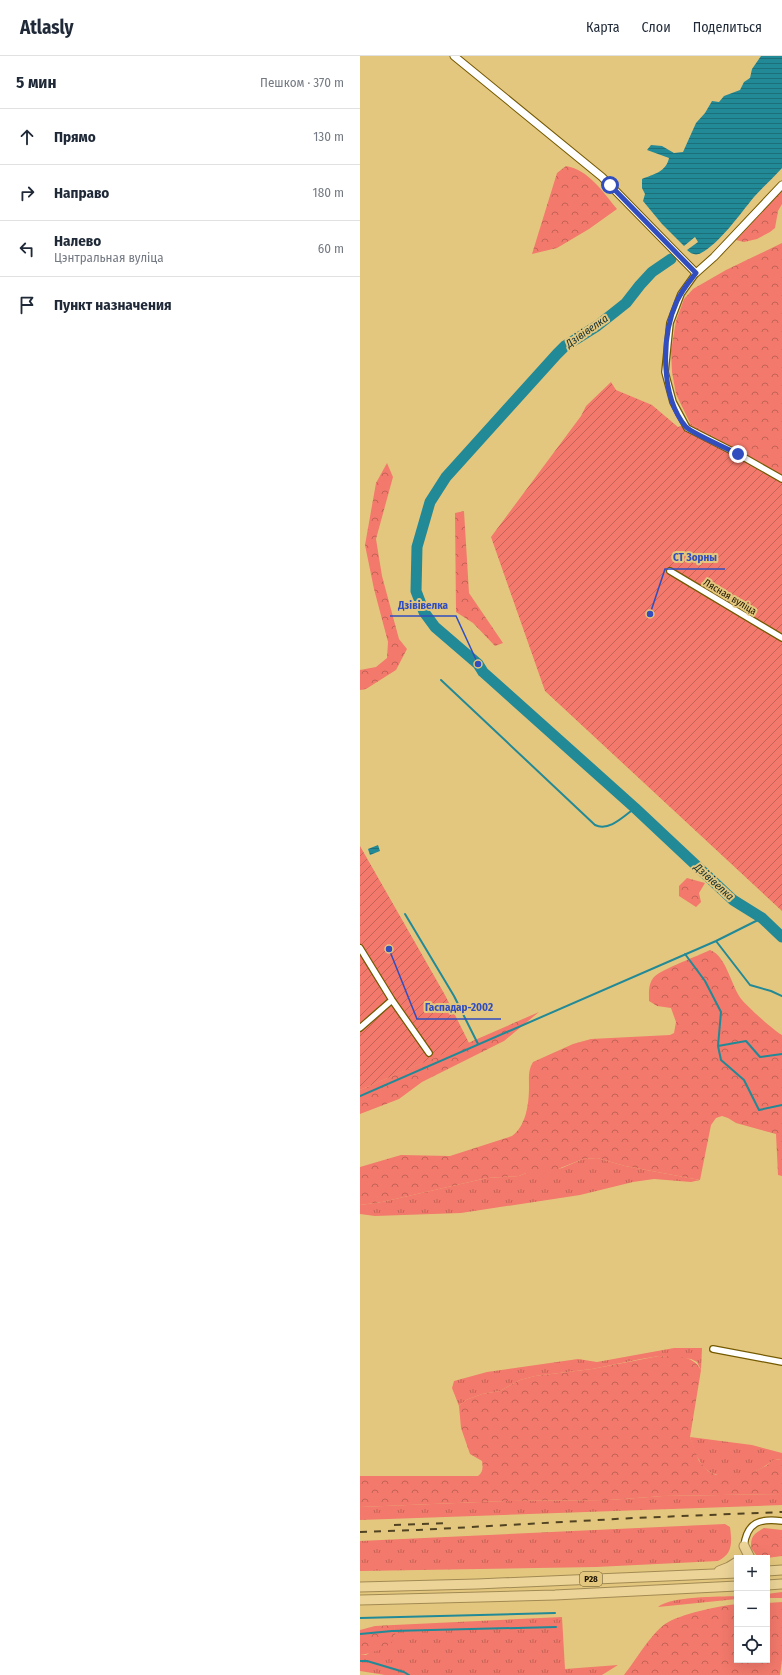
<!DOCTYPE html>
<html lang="ru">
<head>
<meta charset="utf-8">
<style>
  body { margin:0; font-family:"Fira Sans Condensed",sans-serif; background:#f2f2f3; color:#1f2937 }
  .controls { position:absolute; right:12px; bottom:12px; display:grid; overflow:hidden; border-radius:0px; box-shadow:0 4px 16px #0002 }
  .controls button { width:36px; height:36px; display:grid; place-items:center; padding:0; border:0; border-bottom:1px solid #e0e1e3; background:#fff; color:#1f2937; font:20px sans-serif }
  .stop { position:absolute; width:12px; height:12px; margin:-9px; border:3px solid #314dbe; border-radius:50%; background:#fff }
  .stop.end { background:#314dbe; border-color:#fff; box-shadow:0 1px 4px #0008 }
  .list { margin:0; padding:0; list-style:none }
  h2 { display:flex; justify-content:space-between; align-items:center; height:52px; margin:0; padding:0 16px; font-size:17px }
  h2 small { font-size:13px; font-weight:400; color:#747a83 }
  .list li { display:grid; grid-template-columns:26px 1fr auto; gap:12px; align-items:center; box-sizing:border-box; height:56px; padding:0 16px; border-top:1px solid #e0e1e3 }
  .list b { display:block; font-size:15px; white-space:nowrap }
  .list p { margin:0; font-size:13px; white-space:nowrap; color:#747a83 }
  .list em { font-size:13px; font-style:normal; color:#747a83 }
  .icon { flex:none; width:22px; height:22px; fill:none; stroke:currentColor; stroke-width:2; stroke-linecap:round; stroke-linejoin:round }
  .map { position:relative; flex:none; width:422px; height:1619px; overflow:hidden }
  header { display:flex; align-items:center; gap:24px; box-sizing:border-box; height:56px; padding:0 20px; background:#fff; border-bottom:1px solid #e0e1e3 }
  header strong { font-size:19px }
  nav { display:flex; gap:22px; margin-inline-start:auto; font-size:14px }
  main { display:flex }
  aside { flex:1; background:#fff }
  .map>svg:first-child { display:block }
  .grass { fill:url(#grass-tufts) }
  .forest { fill:url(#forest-crowns) }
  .garden { fill:url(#garden-furrows) }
  .water { fill:url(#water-rules) }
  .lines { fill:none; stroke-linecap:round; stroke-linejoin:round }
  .stream { stroke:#228997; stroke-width:2 }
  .river { stroke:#228997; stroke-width:11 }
  .minor-casing { stroke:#745900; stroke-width:8 }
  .tertiary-casing { stroke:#745900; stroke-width:9 }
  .trunk-casing { stroke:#a18a53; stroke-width:11 }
  .minor { stroke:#fff; stroke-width:5.5 }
  .tertiary { stroke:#fff; stroke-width:7 }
  .trunk { stroke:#ecd498; stroke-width:9 }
  .rail { stroke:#514322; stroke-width:2; stroke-dasharray:7 7; stroke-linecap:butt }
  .route { stroke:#314dbe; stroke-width:5 }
  .labels { text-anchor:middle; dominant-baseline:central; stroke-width:4; stroke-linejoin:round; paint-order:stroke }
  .shield { fill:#e4c77e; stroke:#594a26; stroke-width:1 }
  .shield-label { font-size:9px; font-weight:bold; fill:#1d1401 }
  .street-label { font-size:10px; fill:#1d1401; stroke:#e4c77e }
  .water-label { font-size:11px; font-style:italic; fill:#123034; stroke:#e4c77e }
  .leader { fill:none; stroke:#314dbe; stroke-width:1.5 }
  .callout-dot { fill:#314dbe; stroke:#e4c77e; stroke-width:1.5 }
  .callout-label { font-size:11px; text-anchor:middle; font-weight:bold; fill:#314dbe; stroke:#e4c77e; stroke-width:4; stroke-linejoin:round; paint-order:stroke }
</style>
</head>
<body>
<header>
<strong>Atlasly</strong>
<nav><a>Карта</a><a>Слои</a><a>Поделиться</a></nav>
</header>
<main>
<aside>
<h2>5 мин<small>Пешком · 370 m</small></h2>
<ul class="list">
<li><svg class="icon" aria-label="ahead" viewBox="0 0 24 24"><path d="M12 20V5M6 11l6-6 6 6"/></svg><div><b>Прямо</b></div><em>130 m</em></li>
<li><svg class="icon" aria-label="right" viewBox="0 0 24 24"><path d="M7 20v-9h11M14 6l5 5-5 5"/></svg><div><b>Направо</b></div><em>180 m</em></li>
<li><svg class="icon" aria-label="left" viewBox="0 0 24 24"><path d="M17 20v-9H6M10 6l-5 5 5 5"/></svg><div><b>Налево</b><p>Цэнтральная вуліца</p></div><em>60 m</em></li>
<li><svg class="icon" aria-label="arrive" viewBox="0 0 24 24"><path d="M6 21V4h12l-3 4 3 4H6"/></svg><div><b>Пункт назначения</b></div></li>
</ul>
</aside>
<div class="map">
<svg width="422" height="1619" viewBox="0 0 422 1619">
  <defs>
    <pattern id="grass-tufts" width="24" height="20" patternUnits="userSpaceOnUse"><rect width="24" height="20" fill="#f2796b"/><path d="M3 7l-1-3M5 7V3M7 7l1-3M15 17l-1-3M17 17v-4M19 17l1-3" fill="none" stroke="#c36256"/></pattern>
    <pattern id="forest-crowns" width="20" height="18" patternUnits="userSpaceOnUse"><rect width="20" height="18" fill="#f2796b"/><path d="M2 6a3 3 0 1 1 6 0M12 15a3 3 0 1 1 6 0" fill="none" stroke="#c36256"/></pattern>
    <pattern id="garden-furrows" width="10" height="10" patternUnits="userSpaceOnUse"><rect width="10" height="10" fill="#f2796b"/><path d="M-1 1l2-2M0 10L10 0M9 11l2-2" fill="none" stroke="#c36256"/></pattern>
    <pattern id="water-rules" width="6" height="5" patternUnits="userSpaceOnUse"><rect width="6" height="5" fill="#228997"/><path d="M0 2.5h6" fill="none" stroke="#1d6f79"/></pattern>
  </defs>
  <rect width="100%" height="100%" fill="#e4c77e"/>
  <path class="grass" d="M237,1102L265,1110L340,1124L331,1126L294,1123L273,1126L220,1139L101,1157L15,1160L0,1158V1149L22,1146L127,1122L159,1120L166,1117H175L202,1112L223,1103Z
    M314,1292H342L341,1314L337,1306L331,1303L299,1300L281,1303L232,1313L175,1320L160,1324L140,1335L122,1338L106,1344L99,1350L92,1332L94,1325L127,1316L218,1303L237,1306Z
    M330,1381L392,1389L422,1397V1403C413,1402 408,1409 400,1413C392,1417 382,1419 373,1420C343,1422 338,1405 330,1381Z
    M422,1438V1449L0,1464V1451L145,1445L249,1444L303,1440Z
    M365,1468L370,1471C372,1486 373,1498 358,1505L236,1511L0,1515V1485Z
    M422,1536V1542H407V1538Z
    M377,1540V1543L298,1551C311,1540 358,1541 377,1540Z
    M202,1561L205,1613L258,1609L242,1619H25L0,1615V1599H6L35,1580L34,1569Z"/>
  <path class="forest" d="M206,110C229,114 243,136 257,153L229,173L197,192L172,198L197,117Z
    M422,134V148L418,155L415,172L410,176L397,183L384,186L376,184Z
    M422,187V421L330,367L316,338L312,316L311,295L316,265L324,243L333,233L366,214Z
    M27,407L33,421L16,483L22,520L39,583L47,593L36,614L6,633L0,634V614L16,611L27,602L28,586L14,533L5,489L16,427Z
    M104,455L109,537L143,587L135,590L113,567L96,556L95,457Z
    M327,822L345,827L339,837L341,846L336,851L319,840V830Z
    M350,894C367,900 371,931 382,944C388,951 414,975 422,979V1120L418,1119L416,1078L376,1067L368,1062L362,1060L356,1062L351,1069L340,1124L265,1110L237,1102L223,1103L188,1117H166L159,1120L127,1122L22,1146L0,1149V1111L41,1099L90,1100L152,1080C166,1070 169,1048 169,1031C169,1022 168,1014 173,1006L213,988L231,983L310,979L314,977L316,966L311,952L297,950L289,945C289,936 288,928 294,921C302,913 338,900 350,894Z
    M179,956L144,985L62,1026L39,1043L0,1058V1034Z
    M299,1300C316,1301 332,1298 341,1314L330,1381L339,1405L348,1415L356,1419H377L395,1415L406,1410L413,1404L422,1403V1438L303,1440L249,1444L145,1445L0,1451V1420H118C123,1416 123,1412 122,1405L110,1398L101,1372L99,1350L106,1344L122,1338L140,1335L160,1324L175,1320L232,1313Z
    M404,1472L422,1474V1500L407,1502L397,1500L391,1492C391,1479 394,1478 404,1472Z
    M422,1546V1604L420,1619H264C276,1604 290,1579 305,1568C320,1558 359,1550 377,1548V1604H407V1547Z
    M34,1569C35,1573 36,1578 34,1582C31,1592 9,1598 0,1599V1574L15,1570Z"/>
  <path class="garden" d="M251,326L256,334L292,349L318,371L330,367L422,421V855L185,635L131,481L221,360L226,350Z
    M0,790L85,939L109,987L0,1034Z"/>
  <path class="water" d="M401,0H422V112C413,122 403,131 394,141C380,158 360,187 341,197C336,200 331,198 327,194L338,186L335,181L324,190L302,168L283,145L285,138L282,132V123C294,118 306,116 309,102L287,94L291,89L302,90L314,97L323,96L336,67L345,57L352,45L359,46L364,40L380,34L384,26L390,22L392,13Z
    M18,789L20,795L10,799L8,793Z"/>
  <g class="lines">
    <path class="stream" d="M81,624L235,769C249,776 264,760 275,752
      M45,858L94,940L118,988
      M356,885L390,929L411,935L422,940
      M325,898L345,925L361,956L358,990L361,1004L384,1024L399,1054L422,1049
      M358,990L386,985L400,1001L422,998
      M0,1040L356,885L402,862
      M0,1562L195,1557
      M0,1578L32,1575L196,1571
      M0,1605H7L44,1616L49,1619"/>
    <path class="river" d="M311,203L292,216L280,229L266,247L256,255L237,270L205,290L197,298L86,421L70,446L57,491L56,535L64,556L75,571L118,608L123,616L275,752L373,844L402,862L422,881"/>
    <defs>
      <path id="minor" d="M336,217L321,238L310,267L305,316L313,346L327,372L378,398L422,423
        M310,515L422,582
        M0,892L32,944L69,997
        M0,972L32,944
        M353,1293L422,1306
        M384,1490C387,1466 400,1462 422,1465"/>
      <path id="tertiary" d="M94,0L242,121L336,217L354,201L422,129"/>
      <path id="trunk" d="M384,1490L390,1502
        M359,1515L369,1511L377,1506
        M407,1515L422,1514
        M407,1529L422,1528
        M0,1531L117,1528L377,1517
        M0,1544L195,1539L377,1530"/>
    </defs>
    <use href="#minor" class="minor-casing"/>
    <use href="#tertiary" class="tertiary-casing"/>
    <use href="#trunk" class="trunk-casing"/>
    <use href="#minor" class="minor"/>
    <use href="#tertiary" class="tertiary"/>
    <use href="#trunk" class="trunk"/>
    <path class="rail" d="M34,1469L88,1467
      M0,1476L58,1474L274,1462L422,1456"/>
  </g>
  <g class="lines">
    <path class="route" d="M250,129L336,217C329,226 322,234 317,245C301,280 300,340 326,371C332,377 368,393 378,398"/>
  </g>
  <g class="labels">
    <rect class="shield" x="220" y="1516" width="22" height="14" rx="3"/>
    <g class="shield-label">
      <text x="231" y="1523">Р28</text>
    </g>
    <g class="street-label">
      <text transform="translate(370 541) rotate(31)">Лясная вуліца</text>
    </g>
    <g class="water-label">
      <text transform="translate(227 275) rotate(-35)">Дзівівелка</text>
      <text transform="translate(354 826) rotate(42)">Дзівівелка</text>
    </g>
  </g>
  <path class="leader" d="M290 558L305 513H365M118 608L96 560H30M29 893L57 963H141"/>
  <g class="callout-dot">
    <circle cx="290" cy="558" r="4"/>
    <circle cx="118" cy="608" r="4"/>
    <circle cx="29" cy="893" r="4"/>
  </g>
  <g class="callout-label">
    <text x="335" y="505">СТ Зорны</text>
    <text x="63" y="553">Дзівівелка</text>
    <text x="99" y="955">Гаспадар-2002</text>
  </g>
</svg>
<div class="controls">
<button>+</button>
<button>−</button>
<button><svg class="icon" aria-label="locate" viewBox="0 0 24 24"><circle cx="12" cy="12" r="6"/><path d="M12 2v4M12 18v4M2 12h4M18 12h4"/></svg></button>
</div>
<div class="stop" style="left:250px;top:129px"></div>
<div class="stop end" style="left:378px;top:398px"></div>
</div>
</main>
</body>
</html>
